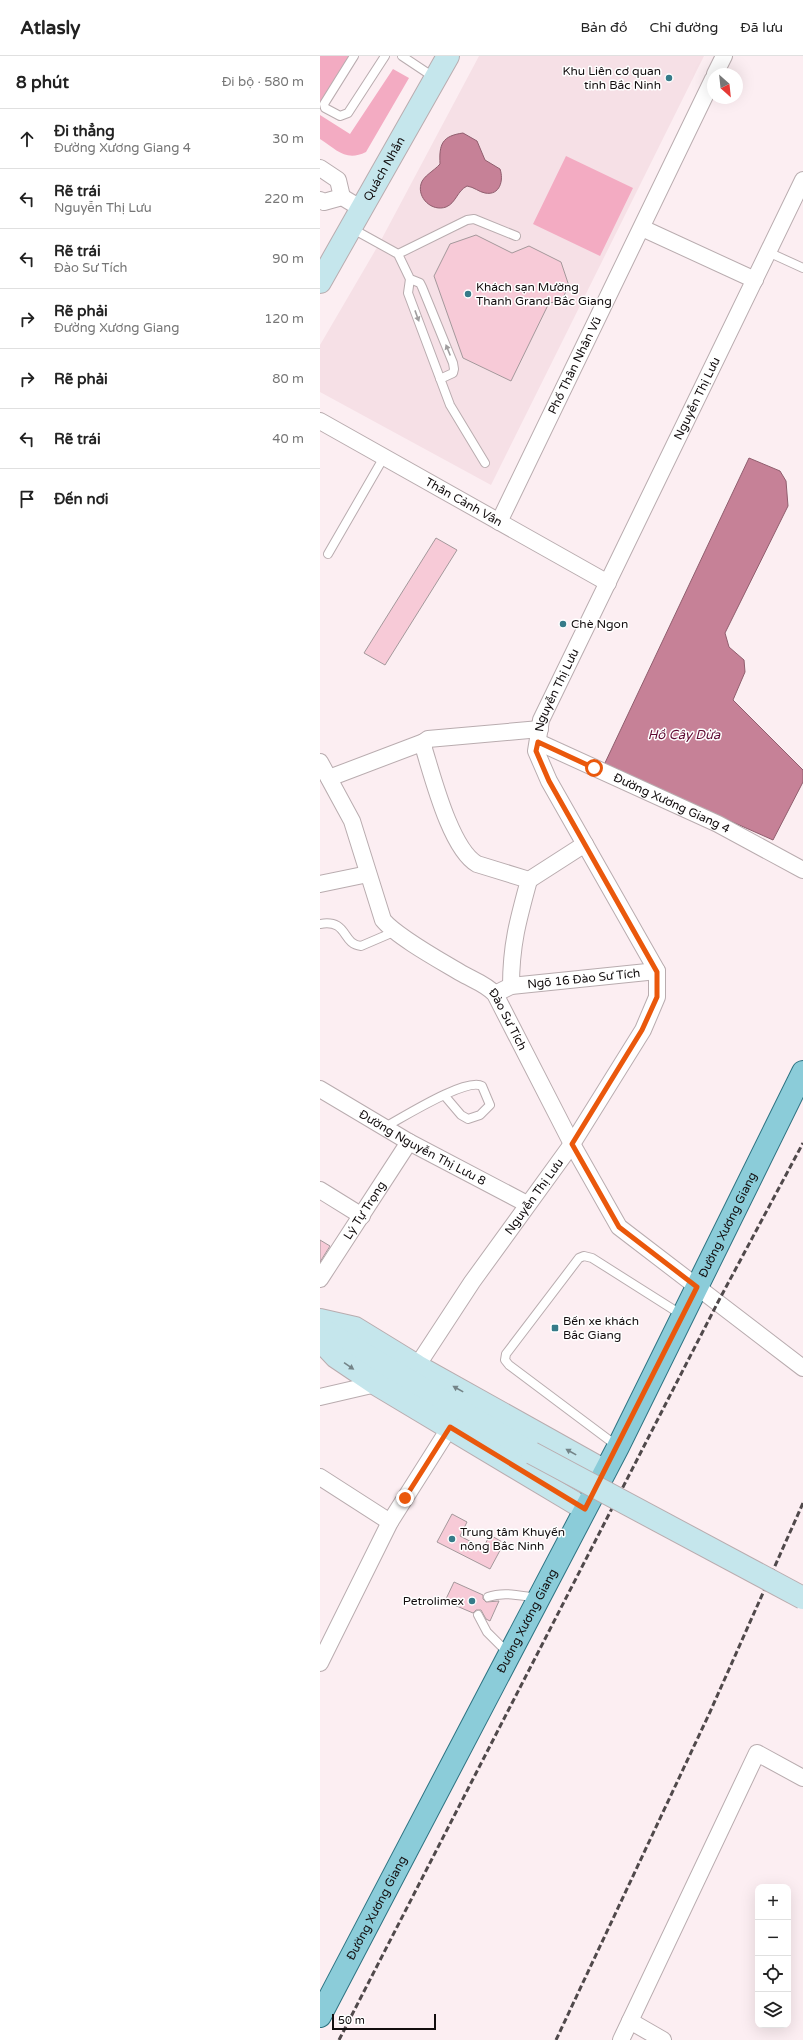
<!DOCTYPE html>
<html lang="vi">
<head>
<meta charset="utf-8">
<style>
  body { margin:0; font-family:"Varela Round",sans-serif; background:#f6f6f6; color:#222 }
  .controls { position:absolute; right:12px; bottom:12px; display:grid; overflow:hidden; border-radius:8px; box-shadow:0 4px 16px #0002 }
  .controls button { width:36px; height:36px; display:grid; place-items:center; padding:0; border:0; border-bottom:1px solid #e0e0e0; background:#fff; color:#222; font:20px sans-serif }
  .compass { position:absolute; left:387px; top:12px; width:36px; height:36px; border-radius:50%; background:#fff; box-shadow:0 4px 16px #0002; rotate:153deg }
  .scale { position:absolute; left:12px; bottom:10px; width:104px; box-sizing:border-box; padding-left:4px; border:2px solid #120d0e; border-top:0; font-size:11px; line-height:14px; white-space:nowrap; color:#120d0e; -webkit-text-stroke:3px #fff; paint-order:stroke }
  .stop { position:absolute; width:12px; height:12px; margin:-9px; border:3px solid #ea580c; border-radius:50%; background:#fff }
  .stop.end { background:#ea580c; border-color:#fff; box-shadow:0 1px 4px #0008 }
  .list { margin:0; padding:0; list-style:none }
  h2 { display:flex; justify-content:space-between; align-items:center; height:52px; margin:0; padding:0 16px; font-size:17px }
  h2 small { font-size:13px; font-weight:400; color:#767676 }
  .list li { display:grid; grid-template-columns:26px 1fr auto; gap:12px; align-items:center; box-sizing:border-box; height:60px; padding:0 16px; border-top:1px solid #e0e0e0 }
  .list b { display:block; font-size:15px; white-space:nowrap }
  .list p { margin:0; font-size:13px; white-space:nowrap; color:#767676 }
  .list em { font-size:13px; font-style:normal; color:#767676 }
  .icon { flex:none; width:22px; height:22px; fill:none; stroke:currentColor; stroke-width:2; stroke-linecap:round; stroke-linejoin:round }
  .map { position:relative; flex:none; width:483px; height:1984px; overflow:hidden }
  header { display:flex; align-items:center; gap:24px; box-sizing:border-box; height:56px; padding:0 20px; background:#fff; border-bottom:1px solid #e0e0e0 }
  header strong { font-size:19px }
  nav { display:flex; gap:22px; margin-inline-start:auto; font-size:14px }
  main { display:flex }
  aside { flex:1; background:#fff }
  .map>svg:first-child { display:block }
  .built { fill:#f6e0e6 }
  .green { fill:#f3abc2 }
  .water { fill:#c68197; stroke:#905e6e }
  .building { fill:#f7cad7; stroke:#a4989b }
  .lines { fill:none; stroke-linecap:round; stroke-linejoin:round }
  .lane-casing { stroke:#b9acaf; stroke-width:10 }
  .street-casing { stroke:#b9acaf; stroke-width:18 }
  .secondary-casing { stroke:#b9acaf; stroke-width:24 }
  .primary-casing { stroke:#2e7382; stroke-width:24 }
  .lane { stroke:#fff; stroke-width:8 }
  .street { stroke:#fff; stroke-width:16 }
  .secondary { stroke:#c5e6ec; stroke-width:22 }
  .primary { stroke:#8bccd9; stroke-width:22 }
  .rail { stroke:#50494b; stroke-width:3; stroke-dasharray:6 3; stroke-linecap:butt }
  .secondary-bridge-casing { stroke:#b9acaf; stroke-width:24; stroke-linecap:butt }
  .secondary-bridge { stroke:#c5e6ec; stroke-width:22 }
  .oneway { fill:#a09e9f }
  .oneway2 { fill:#748488 }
  .route { stroke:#ea580c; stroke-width:5 }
  .poi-dot { fill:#367b89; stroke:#fff; stroke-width:1.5 }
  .labels { text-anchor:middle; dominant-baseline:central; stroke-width:3; stroke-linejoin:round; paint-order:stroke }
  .poi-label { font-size:12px; fill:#120d0e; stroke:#fff; text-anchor:start }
  .street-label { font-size:12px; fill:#120d0e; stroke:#fff }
  .water-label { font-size:13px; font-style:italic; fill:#5f0a33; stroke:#fff }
</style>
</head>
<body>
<header>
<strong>Atlasly</strong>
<nav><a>Bản đồ</a><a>Chỉ đường</a><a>Đã lưu</a></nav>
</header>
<main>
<aside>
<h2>8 phút<small>Đi bộ · 580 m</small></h2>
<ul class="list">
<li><svg class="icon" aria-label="ahead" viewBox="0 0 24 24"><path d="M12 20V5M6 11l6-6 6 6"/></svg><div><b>Đi thẳng</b><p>Đường Xương Giang 4</p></div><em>30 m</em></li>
<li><svg class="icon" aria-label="left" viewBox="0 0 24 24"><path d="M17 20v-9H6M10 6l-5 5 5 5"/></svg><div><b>Rẽ trái</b><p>Nguyễn Thị Lưu</p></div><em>220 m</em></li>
<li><svg class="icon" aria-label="left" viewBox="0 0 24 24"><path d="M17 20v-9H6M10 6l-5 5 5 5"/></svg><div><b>Rẽ trái</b><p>Đào Sư Tích</p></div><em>90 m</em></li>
<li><svg class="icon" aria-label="right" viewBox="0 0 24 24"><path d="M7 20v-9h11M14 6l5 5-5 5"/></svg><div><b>Rẽ phải</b><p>Đường Xương Giang</p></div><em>120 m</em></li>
<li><svg class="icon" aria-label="right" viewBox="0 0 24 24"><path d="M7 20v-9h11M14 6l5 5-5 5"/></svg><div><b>Rẽ phải</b></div><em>80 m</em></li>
<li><svg class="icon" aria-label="left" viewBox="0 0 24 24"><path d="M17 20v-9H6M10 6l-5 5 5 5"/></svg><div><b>Rẽ trái</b></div><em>40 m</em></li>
<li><svg class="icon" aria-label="arrive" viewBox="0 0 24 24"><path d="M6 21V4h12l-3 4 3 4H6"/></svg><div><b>Đến nơi</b></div></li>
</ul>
</aside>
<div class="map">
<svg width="483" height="1984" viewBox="0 0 483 1984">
  <rect width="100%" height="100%" fill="#fceef2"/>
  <path class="built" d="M159,0H384L171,429L0,336V289L59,188Z"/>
  <path class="green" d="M0,0H38L5,53L0,50Z
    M73,13L89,22L46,96C26,106 17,94 0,83V59L30,78Z
    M246,100L313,132L280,200L213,168Z"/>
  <path class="water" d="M143,77L157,85L165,104L180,113C184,124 180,140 165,137C159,136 154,131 147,130C137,135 136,147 126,151C112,156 97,142 101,128C103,120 114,115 120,108C119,88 122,80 143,77Z
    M429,402L460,415L466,425L468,450L405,577L409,591L424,604L425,616L413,644L483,714V726L453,784L284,709Z"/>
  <path class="building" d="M156,179L192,197L209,190L241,206L249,230L241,245L229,247L191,325L143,302L114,220L130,188Z
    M116,482L137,494L65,609L44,597Z
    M0,1184L10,1190L0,1206Z
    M132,1458L147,1466L140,1480L163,1492L170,1479L184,1487L170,1513L117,1486Z
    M134,1526L163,1539V1543L166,1546L179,1545L170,1565L166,1563L161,1554H156L153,1557L125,1545Z"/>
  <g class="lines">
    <defs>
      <path id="lane" d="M34,0L4,48L5,52L20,60L28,57L65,0
        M82,0L115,22
        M31,172L78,198L90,223L88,237L130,349L165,407
        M448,196L483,212
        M78,198L147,164L154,163L196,180
        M90,223L100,227L102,231L133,307L134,313L133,317L120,323
        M8,498L64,401
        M0,868C29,863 21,888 41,890L76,875
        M65,1071C82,1062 146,1021 162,1030L170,1049L160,1059L148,1063L141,1059L124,1039
        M297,1390L189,1309L185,1304L186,1298L259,1202L264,1200L272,1202L362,1259
        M168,1541C184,1535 201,1540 218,1542
        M158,1559L167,1576L188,1597"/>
      <g id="street">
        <path d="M395,18L404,0"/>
        <path d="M0,112L18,124L22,141"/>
        <path d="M0,144L4,146L22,141L42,153"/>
        <path d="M322,172L435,224"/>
        <path id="s1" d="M0,365L288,527"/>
        <path id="s2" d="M179,466L393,23"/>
        <path d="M220,673L108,683L104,686V693C113,722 131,793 157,808L209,824L265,788"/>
        <path id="s3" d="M218,686L398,768L483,814"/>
        <path id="s4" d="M0,706L32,765L63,864C77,881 121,905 141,917C153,924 166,928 175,938L252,1088L299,1171L483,1312"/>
        <path d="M9,722L104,686"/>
        <path d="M0,828L48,818"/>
        <path d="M191,930C191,889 198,864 209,824"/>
        <path id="s5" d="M175,938L191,930L337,915"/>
        <path id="s6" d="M0,1033L89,1086L207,1148"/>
        <path d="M0,1134L42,1160"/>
        <path id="s7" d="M0,1223L89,1086"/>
        <path id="s8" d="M97,1310L152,1226L252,1088L323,974L337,941V915L229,725L216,695L221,664L483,124"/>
        <path d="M0,1341L56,1328"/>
        <path d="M0,1421L70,1466"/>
        <path d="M0,1607L70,1466L130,1371"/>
        <path d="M310,1965L343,1984"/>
        <path d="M301,1984L437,1697L483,1722"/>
      </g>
      <g id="secondary">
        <path id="s9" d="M0,226L128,0"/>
        <path d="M0,1264L35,1272L97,1310L285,1415"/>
        <path d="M0,1272L212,1397"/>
        <path d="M0,1284L16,1301L56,1328L265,1453"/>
      </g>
      <g id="primary">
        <path id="s10" d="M0,1960L298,1391L483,1016"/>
      </g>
    </defs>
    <use href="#lane" class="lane-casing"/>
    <use href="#street" class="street-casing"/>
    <use href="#secondary" class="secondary-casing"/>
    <use href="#primary" class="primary-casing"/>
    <use href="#lane" class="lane"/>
    <use href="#street" class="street"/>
    <use href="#secondary" class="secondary"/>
    <use href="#primary" class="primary"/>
    <path class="rail" d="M19,1984L398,1246L483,1087
      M236,1984L390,1656L483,1447"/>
    <defs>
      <path id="secondary-bridge" d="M212,1397L483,1542"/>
    </defs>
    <use href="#secondary-bridge" class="secondary-bridge-casing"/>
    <use href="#secondary-bridge" class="secondary-bridge"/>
  </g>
  <defs><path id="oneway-solid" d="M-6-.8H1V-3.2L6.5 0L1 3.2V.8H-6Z"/></defs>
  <g class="oneway">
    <use href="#oneway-solid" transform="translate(97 260) rotate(70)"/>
    <use href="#oneway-solid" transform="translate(128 294) rotate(-112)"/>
  </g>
  <g class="oneway2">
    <use href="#oneway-solid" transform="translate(29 1310) rotate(34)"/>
    <use href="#oneway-solid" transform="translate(138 1333) rotate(-151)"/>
    <use href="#oneway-solid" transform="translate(251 1396) rotate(-151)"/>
  </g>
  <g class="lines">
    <path class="route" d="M85,1442L130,1371L265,1453L377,1231L299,1171L252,1088L322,974L337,941V916L229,725L216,695L218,686L274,712"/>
  </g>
  <g class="poi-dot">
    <circle cx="349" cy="22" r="4"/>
    <circle cx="148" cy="238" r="4"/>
    <circle cx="243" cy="568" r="4"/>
    <rect x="231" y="1268" width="8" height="8" rx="2"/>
    <circle cx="132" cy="1483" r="4"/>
    <circle cx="152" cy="1545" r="4"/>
  </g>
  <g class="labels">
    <g class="poi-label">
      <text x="341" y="15" text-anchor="end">Khu Liên cơ quan<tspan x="341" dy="14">tỉnh Bắc Ninh</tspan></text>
      <text x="156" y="231">Khách sạn Mường<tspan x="156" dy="14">Thanh Grand Bắc Giang</tspan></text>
      <text x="251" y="568">Chè Ngon</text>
      <text x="243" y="1265">Bến xe khách<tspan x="243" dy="14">Bắc Giang</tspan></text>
      <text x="140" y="1476">Trung tâm Khuyến<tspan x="140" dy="14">nông Bắc Ninh</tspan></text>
      <text x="144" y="1545" text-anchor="end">Petrolimex</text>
    </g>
    <g class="street-label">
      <text stroke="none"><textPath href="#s9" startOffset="130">Quách Nhẫn</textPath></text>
      <text stroke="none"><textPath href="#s2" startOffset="174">Phố Thân Nhân Vũ</textPath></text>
      <text stroke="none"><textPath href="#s8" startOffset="1107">Nguyễn Thị Lưu</textPath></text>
      <text stroke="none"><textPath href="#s1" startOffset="165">Thân Cảnh Vân</textPath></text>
      <text stroke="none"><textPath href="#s8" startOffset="783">Nguyễn Thị Lưu</textPath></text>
      <text stroke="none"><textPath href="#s3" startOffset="147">Đường Xương Giang 4</textPath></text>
      <text stroke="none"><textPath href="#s5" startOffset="91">Ngõ 16 Đào Sư Tích</textPath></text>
      <text stroke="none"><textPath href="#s4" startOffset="334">Đào Sư Tích</textPath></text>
      <text stroke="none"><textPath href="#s6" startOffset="118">Đường Nguyễn Thị Lưu 8</textPath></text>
      <text stroke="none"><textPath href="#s8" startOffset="206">Nguyễn Thị Lưu</textPath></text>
      <text stroke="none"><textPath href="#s7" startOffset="82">Lý Tự Trọng</textPath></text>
      <text stroke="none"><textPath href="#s10" startOffset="890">Đường Xương Giang</textPath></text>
      <text stroke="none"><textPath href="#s10" startOffset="446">Đường Xương Giang</textPath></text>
      <text stroke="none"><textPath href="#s10" startOffset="122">Đường Xương Giang</textPath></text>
    </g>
    <g class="water-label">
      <text x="364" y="679">Hồ Cây Dừa</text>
    </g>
  </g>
</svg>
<div class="controls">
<button>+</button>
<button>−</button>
<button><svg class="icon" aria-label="locate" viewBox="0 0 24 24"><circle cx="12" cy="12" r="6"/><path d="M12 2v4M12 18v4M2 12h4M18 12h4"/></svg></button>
<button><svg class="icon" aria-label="layers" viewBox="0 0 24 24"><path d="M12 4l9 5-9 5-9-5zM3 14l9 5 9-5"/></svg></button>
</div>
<svg class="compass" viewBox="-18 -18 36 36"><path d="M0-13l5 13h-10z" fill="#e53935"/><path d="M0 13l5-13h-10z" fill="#767676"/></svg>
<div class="scale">50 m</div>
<div class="stop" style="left:274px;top:712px"></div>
<div class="stop end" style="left:85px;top:1442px"></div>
</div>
</main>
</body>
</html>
